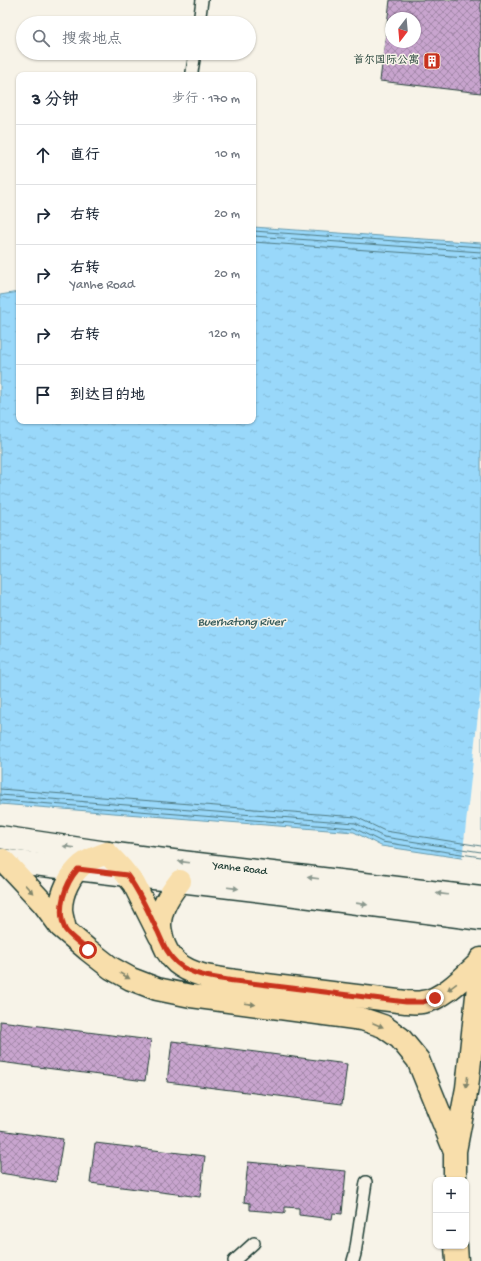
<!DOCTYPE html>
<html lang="zh">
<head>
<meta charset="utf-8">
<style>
  body { margin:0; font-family:"Gochi Hand","LXGW WenKai TC",sans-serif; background:#f2f2f3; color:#1f2937 }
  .controls { position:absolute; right:12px; bottom:12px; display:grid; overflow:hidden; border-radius:8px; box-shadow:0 1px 3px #0004 }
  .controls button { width:36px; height:36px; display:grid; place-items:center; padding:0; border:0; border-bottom:1px solid #e0e1e3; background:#fff; color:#1f2937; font:20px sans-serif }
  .compass { position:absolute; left:385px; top:12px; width:36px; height:36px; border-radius:50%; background:#fff; box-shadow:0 1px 3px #0004; rotate:196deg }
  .stop { position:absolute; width:12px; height:12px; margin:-9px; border:3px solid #c8321e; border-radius:50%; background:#fff }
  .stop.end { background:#c8321e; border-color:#fff; box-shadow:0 1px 4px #0008 }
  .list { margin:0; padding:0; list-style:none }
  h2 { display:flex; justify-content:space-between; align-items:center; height:52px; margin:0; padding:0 16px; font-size:17px }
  h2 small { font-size:13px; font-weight:400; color:#747a83 }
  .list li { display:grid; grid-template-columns:26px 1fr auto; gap:12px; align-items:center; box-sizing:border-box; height:60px; padding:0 16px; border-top:1px solid #e0e1e3 }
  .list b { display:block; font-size:15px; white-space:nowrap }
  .list p { margin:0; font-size:13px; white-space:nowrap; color:#747a83 }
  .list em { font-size:13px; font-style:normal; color:#747a83 }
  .icon { flex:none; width:22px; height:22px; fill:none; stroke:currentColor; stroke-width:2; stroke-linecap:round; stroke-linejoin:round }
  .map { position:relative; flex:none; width:481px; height:1261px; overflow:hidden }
  .search { position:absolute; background:#fff; box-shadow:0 1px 3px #0004; left:16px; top:16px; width:240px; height:44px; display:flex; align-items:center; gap:10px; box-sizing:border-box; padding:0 14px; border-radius:22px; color:#747a83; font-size:15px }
  .panel { position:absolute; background:#fff; box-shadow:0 1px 3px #0004; left:16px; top:72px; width:240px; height:352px; border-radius:8px }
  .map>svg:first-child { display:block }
  .water { fill:url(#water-ripples); stroke:#689aab }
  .pier { fill:#f7f3e8 }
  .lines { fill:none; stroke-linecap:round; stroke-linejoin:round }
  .shore { stroke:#507b83; stroke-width:1 }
  .building { fill:url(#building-cross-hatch); stroke:#1f3d34; fill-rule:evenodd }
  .lane-casing { stroke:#1f3d34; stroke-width:14 }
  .secondary-casing { stroke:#1f3d34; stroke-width:25 }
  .primary-casing { stroke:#1f3d34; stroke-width:25 }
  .lane { stroke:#f7f3e8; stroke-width:11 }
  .secondary { stroke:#f7f3e8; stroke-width:22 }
  .primary { stroke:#f8deab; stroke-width:22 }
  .oneway { fill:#8b988e }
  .oneway2 { fill:#81856a }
  .route { stroke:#c8321e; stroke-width:5 }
  .labels { text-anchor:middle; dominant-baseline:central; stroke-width:3; stroke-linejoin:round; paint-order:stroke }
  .poi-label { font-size:11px; fill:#1f3d34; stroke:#f7f3e8; text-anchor:end }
  .street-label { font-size:11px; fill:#1f3d34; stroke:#f7f3e8 }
  .water-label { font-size:12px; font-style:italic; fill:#375c5c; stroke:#f7f3e8 }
</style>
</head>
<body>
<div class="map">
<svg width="481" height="1261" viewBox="0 0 481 1261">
  <defs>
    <pattern id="water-ripples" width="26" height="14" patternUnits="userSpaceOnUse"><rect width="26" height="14" fill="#99d8fa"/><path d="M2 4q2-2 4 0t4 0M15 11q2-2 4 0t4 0" fill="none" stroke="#83bad7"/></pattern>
    <pattern id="building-cross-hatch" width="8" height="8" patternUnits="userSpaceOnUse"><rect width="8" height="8" fill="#c8a4ce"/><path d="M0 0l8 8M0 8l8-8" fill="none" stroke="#a287a8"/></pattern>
  </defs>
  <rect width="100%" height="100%" fill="#f7f3e8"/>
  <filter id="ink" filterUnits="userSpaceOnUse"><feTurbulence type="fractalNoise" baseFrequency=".025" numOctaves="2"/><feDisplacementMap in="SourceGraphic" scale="8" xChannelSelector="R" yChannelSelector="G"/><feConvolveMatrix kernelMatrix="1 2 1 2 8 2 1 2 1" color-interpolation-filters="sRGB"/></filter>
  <g filter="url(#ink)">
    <path class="water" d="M253,227L481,243V861L381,846L354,832L0,804V295L19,292V421H253Z"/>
    <path class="pier" d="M481,687V863L462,860Z"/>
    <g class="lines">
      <path class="shore" d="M253,231L481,247
        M253,236L481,252
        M253,242L481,258
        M0,789L356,817L385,831L481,846
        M0,795L355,823L384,837L481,852
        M0,800L354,828L382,842L481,857"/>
    </g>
    <path class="building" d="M390,0H481V93L380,81ZM391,18H415V42H391Z
      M0,1021L151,1040L145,1081L0,1062Z
      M172,1041L347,1064L342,1104L167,1082Z
      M0,1130L63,1139L56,1182L0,1173Z
      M95,1143L205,1156L200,1197L90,1183Z
      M248,1162L346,1171L342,1214L333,1213L332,1219L299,1215V1208L285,1207V1213L250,1210V1203L244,1202Z"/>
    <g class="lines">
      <defs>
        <path id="lane" d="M199,23L202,0
          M192,72L195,53
          M234,1261L254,1243
          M353,1261L355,1254L366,1182"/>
        <g id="secondary">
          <path id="s1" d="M0,837L107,853L481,898"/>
          <path d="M0,860L280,893L481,919"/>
        </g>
        <path id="primary" d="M3,860L44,904L61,927L88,950L111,968L131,979L157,989L191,996L362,1019L383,1026L400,1038L418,1060L455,1151
          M180,881C170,894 160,908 160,925C160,929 161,933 162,937C164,948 169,956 177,963C193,976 216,978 235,981L406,1002C411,1002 417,1003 422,1002C443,1000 466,975 481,961
          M65,930C64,923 61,916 61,909C61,893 70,875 82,865C89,859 99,856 107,853L122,869L134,884L160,936
          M455,1180V1151L467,1088L481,959
          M456,1246L457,1261"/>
      </defs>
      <use href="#lane" class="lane-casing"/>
      <use href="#secondary" class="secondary-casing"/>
      <use href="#primary" class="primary-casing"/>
      <use href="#lane" class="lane"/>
      <use href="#secondary" class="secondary"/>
      <use href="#primary" class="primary"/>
    </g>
    <defs><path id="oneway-solid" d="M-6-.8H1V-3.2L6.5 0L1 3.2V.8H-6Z"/></defs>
    <g class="oneway">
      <use href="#oneway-solid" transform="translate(69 847) rotate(-172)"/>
      <use href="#oneway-solid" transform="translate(184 862) rotate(-173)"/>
      <use href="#oneway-solid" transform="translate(313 878) rotate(-173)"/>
      <use href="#oneway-solid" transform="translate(233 888) rotate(7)"/>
      <use href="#oneway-solid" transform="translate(442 894) rotate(-173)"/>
      <use href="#oneway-solid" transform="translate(362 904) rotate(8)"/>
    </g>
    <g class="oneway2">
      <use href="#oneway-solid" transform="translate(29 889) rotate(47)"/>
      <use href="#oneway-solid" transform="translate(125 976) rotate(30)"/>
      <use href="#oneway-solid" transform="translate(452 987) rotate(144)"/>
      <use href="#oneway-solid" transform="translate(250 1004) rotate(7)"/>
      <use href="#oneway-solid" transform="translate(378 1025) rotate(23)"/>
      <use href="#oneway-solid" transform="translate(467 1082) rotate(96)"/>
    </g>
  </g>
  <g class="lines" filter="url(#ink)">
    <path class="route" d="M88,950C83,946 67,934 65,929C56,909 65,884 78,869L127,875C140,892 148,912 158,932C163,943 167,954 177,963C192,976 216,978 235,981L406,1002H423L435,998"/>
  </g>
  <defs>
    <symbol id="building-square" viewBox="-11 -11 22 22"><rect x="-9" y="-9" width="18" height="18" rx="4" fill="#c8321e" stroke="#f7f3e8"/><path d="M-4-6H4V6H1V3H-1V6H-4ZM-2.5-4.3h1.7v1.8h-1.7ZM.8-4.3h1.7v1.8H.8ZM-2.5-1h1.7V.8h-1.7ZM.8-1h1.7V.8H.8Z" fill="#fff"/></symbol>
  </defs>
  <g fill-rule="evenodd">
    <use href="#building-square" x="422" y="51" width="20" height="20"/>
  </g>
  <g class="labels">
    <g class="poi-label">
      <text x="419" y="61">首尔国际公寓</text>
    </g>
    <g class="street-label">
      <text stroke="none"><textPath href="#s1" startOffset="242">Yanhe Road</textPath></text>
    </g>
    <g class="water-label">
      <text x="241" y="623">Buerhatong River</text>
    </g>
  </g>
</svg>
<div class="controls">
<button>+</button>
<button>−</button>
</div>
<svg class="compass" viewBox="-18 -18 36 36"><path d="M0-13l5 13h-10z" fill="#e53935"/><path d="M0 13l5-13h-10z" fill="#747a83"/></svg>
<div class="stop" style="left:88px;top:950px"></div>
<div class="stop end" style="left:435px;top:998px"></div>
<div class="search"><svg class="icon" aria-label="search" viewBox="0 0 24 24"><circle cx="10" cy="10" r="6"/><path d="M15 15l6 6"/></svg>搜索地点</div>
<section class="panel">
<h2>3 分钟<small>步行 · 170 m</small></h2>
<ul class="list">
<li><svg class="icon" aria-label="ahead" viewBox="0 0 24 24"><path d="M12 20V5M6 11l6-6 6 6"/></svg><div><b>直行</b></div><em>10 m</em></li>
<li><svg class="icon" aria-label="right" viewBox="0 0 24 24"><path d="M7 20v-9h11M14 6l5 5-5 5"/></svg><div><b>右转</b></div><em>20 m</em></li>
<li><svg class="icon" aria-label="right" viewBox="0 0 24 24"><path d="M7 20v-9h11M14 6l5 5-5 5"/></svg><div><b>右转</b><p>Yanhe Road</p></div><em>20 m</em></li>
<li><svg class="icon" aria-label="right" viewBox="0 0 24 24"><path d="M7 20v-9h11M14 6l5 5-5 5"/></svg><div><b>右转</b></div><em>120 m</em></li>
<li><svg class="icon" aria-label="arrive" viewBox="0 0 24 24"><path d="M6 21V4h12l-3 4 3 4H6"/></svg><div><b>到达目的地</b></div></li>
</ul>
</section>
</div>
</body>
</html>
